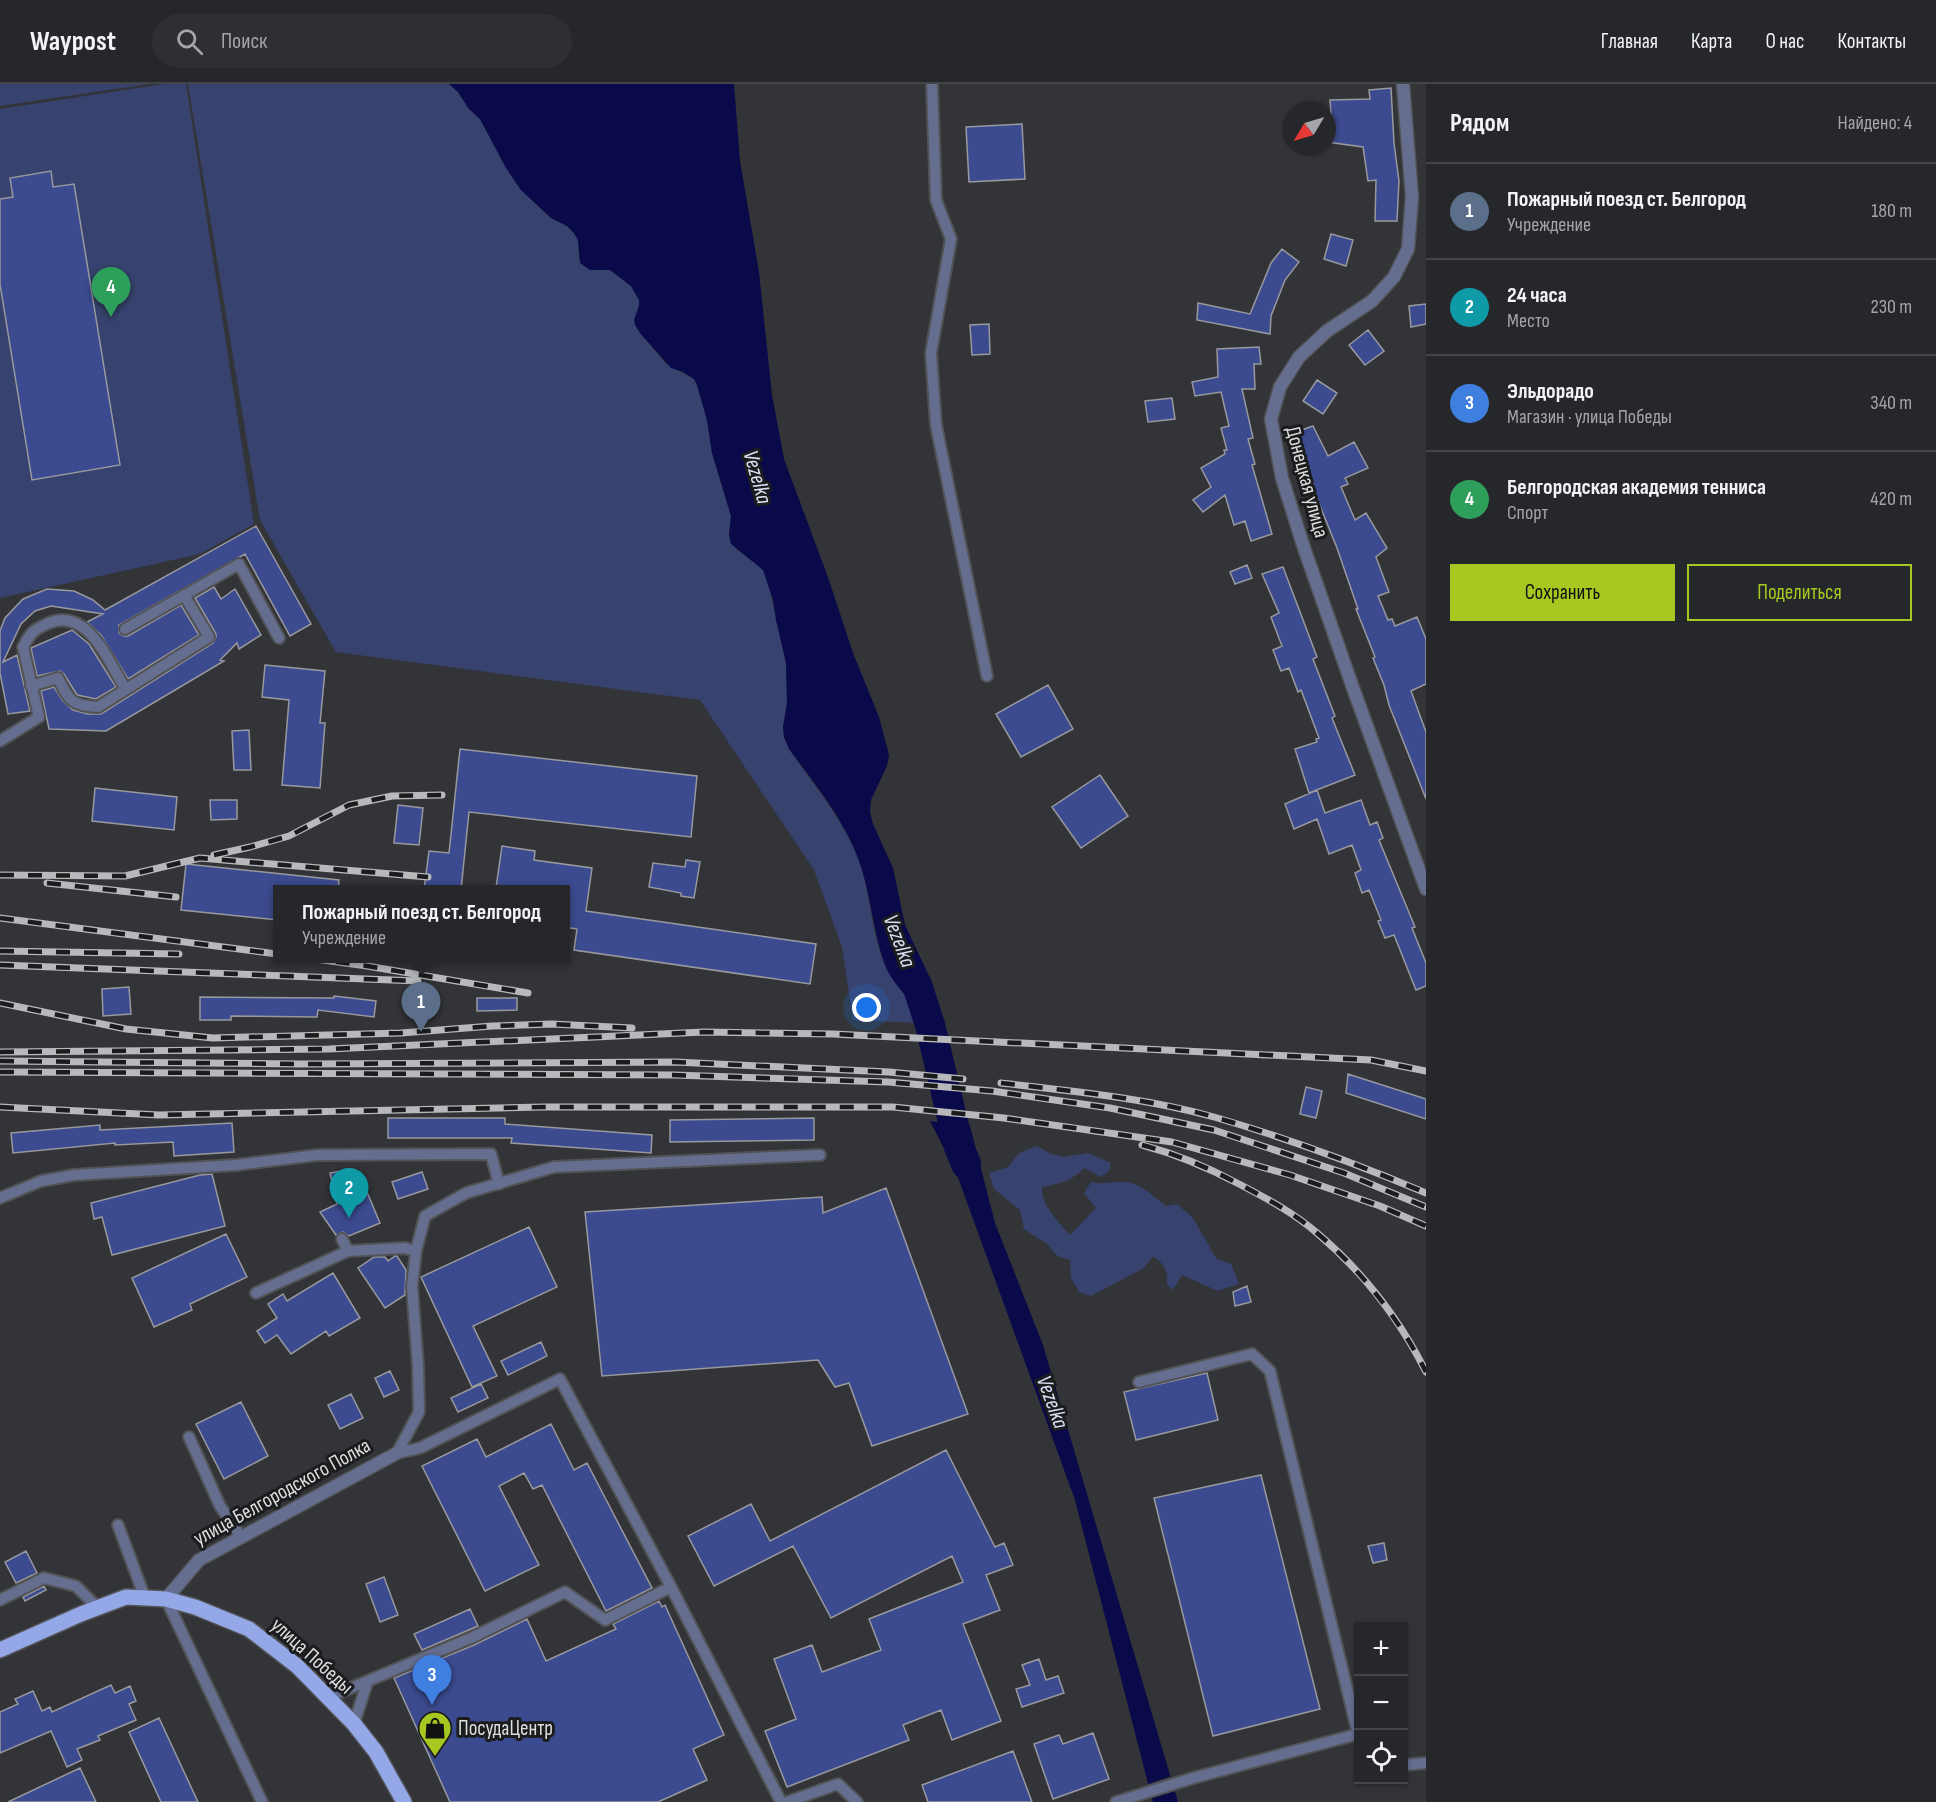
<!DOCTYPE html>
<html lang="ru">
<head>
<meta charset="utf-8">
<style>
  body { margin:0; font-family:"Sofia Sans Condensed",sans-serif; background:#2e2f32; color:#f1f3f6 }
  .controls { position:absolute; right:18px; bottom:18px; display:grid; overflow:hidden; border-radius:0px; box-shadow:0 2px 4px #0004 }
  .controls button { width:54px; height:54px; display:grid; place-items:center; padding:0; border:0; border-bottom:2px solid #424447; background:#26272a; color:#f1f3f6; font:30px sans-serif }
  .compass { position:absolute; left:1282px; top:18px; width:54px; height:54px; border-radius:50%; background:#26272a; box-shadow:0 2px 4px #0004; rotate:232deg }
  .you { position:absolute; left:867px; top:924px; width:21px; height:21px; margin:-15px; border:4px solid #fff; border-radius:50%; background:#1a73e8; box-shadow:0 0 0 9px #1a73e833 }
  .badge { display:grid; place-items:center; width:39px; height:39px; border-radius:50%; background:#a6c821; color:#fff; font-size:20px; font-weight:700 }
  .pin { position:absolute; translate:-50% -50px; filter:drop-shadow(0 2px 3px #0008) }
  .pin::after { content:''; position:absolute; top:32px; width:21px; height:18px; background:inherit; clip-path:polygon(0 0,100% 0,50% 100%) }
  .popup { position:absolute; left:273px; top:801px; width:297px; height:78px; box-sizing:border-box; display:grid; place-content:center; border-radius:0px; background:#26272a; filter:drop-shadow(0 2px 4px #0005); font-size:20px; white-space:nowrap; color:#a4a5a8 }
  .popup b { font-size:22px; color:#f1f3f6 }
  .popup::after { content:''; position:absolute; left:50%; top:100%; margin-left:-12px; border:12px solid transparent; border-top-color:#26272a }
  .list { margin:0; padding:0; list-style:none }
  h2 { display:flex; justify-content:space-between; align-items:center; height:78px; margin:0; padding:0 24px; font-size:26px }
  h2 small { font-size:20px; font-weight:400; color:#a4a5a8 }
  .list li { display:grid; grid-template-columns:39px 1fr auto; gap:18px; align-items:center; box-sizing:border-box; height:96px; padding:0 24px; border-top:2px solid #424447 }
  .list b { display:block; font-size:22px; white-space:nowrap }
  .list p { margin:0; font-size:20px; white-space:nowrap; color:#a4a5a8 }
  .list em { font-size:20px; font-style:normal; color:#a4a5a8 }
  .actions { display:flex; gap:12px; padding:18px 24px }
  .actions a { flex:1; padding:14px 0; border:2px solid #a6c821; border-radius:0px; text-align:center; font-size:21px; color:#a6c821 }
  .actions .main { background:#a6c821; color:#111 }
  .icon { flex:none; width:33px; height:33px; fill:none; stroke:currentColor; stroke-width:2; stroke-linecap:round; stroke-linejoin:round }
  .map { position:relative; flex:none; width:1426px; height:1718px; overflow:hidden }
  header { display:flex; align-items:center; gap:36px; box-sizing:border-box; height:84px; padding:0 30px; background:#26272a; border-bottom:2px solid #424447 }
  header strong { font-size:28px }
  nav { display:flex; gap:33px; margin-inline-start:auto; font-size:21px }
  .search { width:420px; height:54px; background:#2e2f32; display:flex; align-items:center; gap:15px; box-sizing:border-box; padding:0 21px; border-radius:33px; color:#a4a5a8; font-size:22px }
  main { display:flex }
  aside { flex:1; background:#26272a }
  .map>svg:first-child { display:block }
  .green { fill:#37436e }
  .water { fill:#0a094a }
  .pier { fill:#333438 }
  .lines { fill:none; stroke-linecap:round; stroke-linejoin:round }
  .river { stroke:#0a094a; stroke-width:30 }
  .building { fill:#3c4b8f; stroke:#98999e; stroke-width:1.5 }
  .service-casing { stroke:#525356; stroke-width:14 }
  .minor-casing { stroke:#525356; stroke-width:15 }
  .primary-casing { stroke:#525356; stroke-width:18 }
  .service { stroke:#656e8e; stroke-width:10 }
  .minor { stroke:#656e8e; stroke-width:12 }
  .primary { stroke:#94a7e7; stroke-width:15 }
  .rail-casing { stroke:#b8b9bb; stroke-width:7 }
  .rail { stroke:#1b1c1d; stroke-width:4.5; stroke-dasharray:14; stroke-linecap:butt }
  .labels { text-anchor:middle; dominant-baseline:central; stroke-width:6; stroke-linejoin:round; paint-order:stroke }
  .street-label { font-size:21px; fill:#dddee0; stroke:#1b1c1d }
  .poi-label { font-size:21px; fill:#dddee0; stroke:#1b1c1d; text-anchor:start }
  .water-label { font-size:22px; font-style:italic; fill:#dbe2f6; stroke:#1b1c1d }
</style>
</head>
<body>
<header>
<strong>Waypost</strong>
<div class="search"><svg class="icon" aria-label="search" viewBox="0 0 24 24"><circle cx="10" cy="10" r="6"/><path d="M15 15l6 6"/></svg>Поиск</div>
<nav><a>Главная</a><a>Карта</a><a>О нас</a><a>Контакты</a></nav>
</header>
<main>
<div class="map">
<svg width="1426" height="1718" viewBox="0 0 1426 1718">
  <rect width="100%" height="100%" fill="#333438"/>
  <path class="green" d="M0,0H149L0,22Z
    M164,0H186L254,440L200,470L0,514V25Z
    M188,0H449L458,8L469,25L480,35L506,84L521,106L551,134L567,142L574,149L578,156L579,173L590,186H610L631,202L639,216V222L634,236L640,249L666,280L694,295L697,301L707,336L712,369L731,432L729,451L738,467L750,474L763,486L767,494L786,579L787,619L783,643L784,653L789,665C813,700 842,734 858,774C871,808 870,846 885,881C895,904 913,914 920,939L853,936L842,863L814,786L700,616L336,568L260,436Z
    M1037,1062L1051,1070L1064,1073L1088,1069L1111,1079L1109,1087L1101,1093L1084,1084C1072,1097 1059,1100 1042,1103C1041,1122 1058,1137 1070,1151L1096,1124L1084,1109L1091,1098C1103,1101 1112,1097 1125,1098C1141,1099 1154,1113 1166,1122L1177,1120L1193,1134L1216,1174L1231,1180L1239,1200L1218,1207L1182,1191L1173,1206L1167,1200C1168,1186 1164,1180 1153,1172L1144,1184L1091,1212L1079,1208L1071,1194L1070,1176C1050,1172 1055,1164 1041,1156C1035,1152 1030,1149 1024,1145L1020,1126L994,1105L989,1089L1008,1083L1019,1069Z"/>
  <path class="water" d="M449,0H734L740,77L759,188L772,311L784,375L829,496L853,569L879,633L889,671L887,682L871,716L870,728L873,740L893,784L905,841L930,894L940,938L930,941L920,939C913,912 895,906 885,881C872,846 871,808 858,774C843,734 814,699 789,665L784,653L783,643L787,619L786,579L776,536L773,516L763,486L731,460L729,451L731,432L712,369L707,336L697,301L694,295L683,288L671,284L640,249L635,241L634,236L639,222V216L631,202L610,186H590L580,179L578,156L574,149L567,142L551,134L521,106L506,84L480,35L469,25L458,8Z
    M930,1037L970,1042L995,1139L1043,1261L1178,1718H1153L1152,1715L1075,1416L956,1088Z"/>
  <path class="pier" d="M1174,1691L1178,1706L1149,1715L1146,1701Z"/>
  <g class="lines">
    <path class="river" d="M917,901L930,941L959,1063L966,1080"/>
  </g>
  <path class="building" d="M1391,4L1394,59L1399,97L1397,137H1375L1376,96L1368,97L1363,63L1327,58V42L1332,43L1330,16L1370,15L1369,6Z
    M1022,40L1025,95L969,98L966,43Z
    M51,87L53,103L74,100L120,381L32,396L0,200V115L13,113L10,94Z
    M1331,150L1353,156L1346,182L1324,175Z
    M1282,165L1299,178L1285,196L1271,232L1270,250L1197,236L1198,219L1250,230L1271,179Z
    M1426,220V240L1411,243L1409,222Z
    M989,240L990,270L972,271L970,241Z
    M1368,246L1384,267L1365,281L1349,261Z
    M1259,263L1261,280H1254L1255,305H1242L1253,354L1248,355L1255,380L1252,381L1272,450L1251,457L1245,437L1234,441L1225,411L1203,428L1193,416L1211,403L1201,384L1225,370L1224,366H1227L1221,344L1229,342L1221,308L1195,312L1192,298L1218,293L1217,265Z
    M1317,296L1337,309L1323,330L1303,317Z
    M1172,314L1175,335L1148,338L1145,317Z
    M1313,342L1328,372L1354,358L1368,384L1345,394L1348,400L1341,403L1355,436L1366,429L1387,464L1376,473L1389,508L1378,512L1388,536L1392,535L1395,542L1417,533L1426,555V600L1411,607L1426,648V715L1389,621L1384,601L1373,574L1375,573L1356,525H1358L1337,464L1310,397L1311,396L1293,349Z
    M256,442L311,540L290,552L245,470L119,541V549L124,552H128L181,521L199,551L128,595L101,551L87,538L103,530L51,522L35,527L21,540L3,578L17,571L30,627L8,630L0,589V547L5,534L23,515L47,505L74,507L93,516L105,526Z
    M1247,481L1252,494L1235,500L1230,488Z
    M1283,483L1317,573L1313,575L1335,632L1332,634L1355,691L1309,709L1295,665L1317,658L1316,655L1319,654L1301,606L1298,608L1289,584L1281,587L1273,566L1282,562L1271,533L1279,529L1262,490Z
    M214,503L221,515L235,505L261,551L239,565L237,559L220,576L224,577L106,647L49,645L41,607L54,603L63,617L73,626L88,630H101L213,559L216,553V550L195,514Z
    M72,546L89,560L116,603L96,615L77,611L64,590L60,587L37,592L31,564Z
    M265,581L325,587L320,639H325L320,704L282,701L289,616L262,613Z
    M1048,601L1073,645L1021,673L996,630Z
    M249,646L251,686H234L232,647Z
    M460,665L697,692L691,753L469,728L461,806H424L429,767L449,769Z
    M1100,691L1128,732L1081,764L1052,723Z
    M95,704L177,713L174,746L92,737Z
    M1317,706L1325,729L1361,716L1370,741L1377,738L1383,754L1379,756L1415,843L1412,844L1426,879V902L1416,906L1394,851L1385,854L1378,837L1381,836L1369,806L1362,809L1355,789L1361,786L1352,761L1329,770L1317,735L1294,745L1285,720Z
    M210,716H237V735L211,736Z
    M398,721L423,724L419,761L394,759Z
    M502,762L535,767L534,776L592,784L586,827L816,860L810,900L574,866L577,845L565,843V806L496,804Z
    M686,776L700,778L694,814L681,812V809L649,803L653,779L685,783Z
    M186,780L339,796L338,806H277V836L181,826Z
    M129,903L131,930L103,932L102,905Z
    M334,912L376,917L374,933L318,926L317,933L231,932V936H200V913L334,914Z
    M477,914H517V926L477,927Z
    M1348,990L1426,1015V1035L1346,1009Z
    M1306,1003L1322,1007L1316,1034L1300,1030Z
    M388,1034H505V1040L652,1051L651,1069L511,1059L512,1054H388Z
    M814,1034V1056L670,1058V1036Z
    M232,1039L234,1068L174,1072L173,1058L115,1061V1059L13,1069L11,1049L100,1041V1046Z
    M346,1086L352,1114L367,1108L380,1139L349,1152L343,1148L336,1151L320,1128L337,1120L330,1089Z
    M422,1088L428,1105L398,1115L392,1098Z
    M212,1090L225,1142L112,1171L102,1133L94,1135L91,1119L200,1091Z
    M886,1104L968,1330L872,1362L849,1299L835,1303L818,1276L602,1292L585,1128L822,1113L823,1129Z
    M529,1143L557,1203L473,1242L497,1292L472,1303L421,1193Z
    M226,1150L247,1193L190,1220L192,1226L154,1243L132,1194Z
    M395,1172H397L406,1186L405,1211L385,1224L358,1184L374,1173H385L388,1177Z
    M333,1189L360,1234L329,1252L326,1247L291,1270L277,1251L265,1259L257,1247L277,1234L268,1220L283,1210L287,1217Z
    M1247,1202L1251,1218L1235,1222L1233,1208Z
    M541,1258L547,1272L508,1291L501,1277Z
    M390,1287L399,1306L384,1313L375,1294Z
    M1207,1289L1218,1336L1136,1356L1124,1308Z
    M481,1300L488,1314L458,1328L451,1314Z
    M351,1310L363,1334L340,1345L328,1321Z
    M241,1318L268,1372L224,1395L196,1340Z
    M551,1340L574,1386L587,1379L652,1504L606,1527L542,1401L533,1405L524,1389L499,1402L539,1481L485,1507L422,1382L477,1355L486,1373Z
    M946,1366L995,1463L1004,1459L1013,1481L986,1491L1000,1526L963,1540L1001,1637L952,1656L941,1626L903,1641L909,1656L787,1703L765,1647L796,1635L774,1575L812,1561L822,1588L881,1566L869,1535L963,1498L952,1472L831,1534L793,1462L714,1502L688,1452L751,1420L770,1457Z
    M1261,1391L1320,1625L1213,1652L1154,1414Z
    M1384,1459L1387,1476L1373,1479L1368,1462Z
    M26,1467L37,1489L16,1499L5,1478Z
    M384,1493L398,1531L380,1538L366,1500Z
    M44,1502L46,1506L25,1517L23,1513Z
    M659,1517L662,1523L665,1521L724,1651L693,1665L707,1696L658,1718H450L394,1594L474,1561L527,1535L546,1577L616,1545L613,1540Z
    M470,1525L478,1542L422,1566L414,1550Z
    M1039,1575L1046,1596L1058,1592L1064,1609L1022,1623L1016,1605L1030,1601L1022,1581Z
    M111,1601L115,1609L130,1602L136,1617L129,1620L136,1636L98,1652L100,1656L77,1665L82,1676L67,1683L51,1647L0,1669V1628L18,1620L15,1615L33,1607L42,1627L50,1623L52,1628Z
    M159,1634L198,1718H161L129,1648Z
    M1093,1649L1109,1695L1053,1715L1034,1660L1059,1651L1063,1660Z
    M1013,1667L1032,1718H928L922,1701Z
    M80,1684L96,1718H8Z"/>
  <g class="lines">
    <defs>
      <path id="service" d="M932,0L936,116L951,155L931,269L936,341L987,592
        M125,545L239,480L279,554
        M31,602L58,594C69,617 72,622 98,623L209,553L184,511
        M0,657L39,633L23,563C31,548 33,546 49,539C88,523 108,577 125,604
        M0,1114L41,1097L74,1091L236,1081L318,1071L491,1070L499,1100
        M348,1167L405,1164L416,1167
        M256,1209L348,1167L342,1155
        M189,1353L220,1422L241,1453
        M397,1369L419,1328L418,1282L412,1202L416,1167L425,1132L466,1109L554,1083L820,1071
        M118,1441L145,1514
        M671,1503L781,1718
        M166,1515L262,1718
        M0,1516L44,1494L76,1502L97,1523
        M329,1613L471,1554L565,1508L605,1536L671,1503L560,1295L420,1364L397,1369
        M354,1640L367,1599
        M1404,1681L1426,1679
        M787,1718L838,1700L857,1718
        M1116,1718L1193,1694L1358,1650L1270,1287L1252,1270L1139,1298"/>
      <path id="minor" d="M1403,0L1412,113L1408,165L1394,193L1372,217L1327,247L1299,273L1280,303L1271,335L1282,394L1303,461L1353,604L1426,805
        M166,1515L199,1476L397,1369"/>
      <path id="primary" d="M0,1566L81,1530L126,1513L166,1515L195,1523L249,1545L297,1582L354,1640L376,1668L404,1718"/>
    </defs>
    <use href="#service" class="service-casing"/>
    <use href="#minor" class="minor-casing"/>
    <use href="#primary" class="primary-casing"/>
    <use href="#service" class="service"/>
    <use href="#minor" class="minor"/>
    <use href="#primary" class="primary"/>
    <defs>
      <path id="rail" d="M214,771L250,763L289,752L349,721L392,712L442,711
        M0,791L125,792L200,774L428,793
        M47,799L176,813
        M0,834L277,870
        M0,867L179,870
        M308,874L367,882L528,909
        M0,881L418,897
        M0,919L126,945L213,954L401,949L492,942L552,940L632,944
        M0,968L329,965L704,948L833,950L1371,976L1426,987
        M0,977L302,980L675,978L889,988L963,995
        M0,988L674,991L888,998L992,1007L1110,1024L1214,1046L1344,1089L1426,1123
        M1001,999C1071,1007 1147,1014 1214,1033C1287,1054 1357,1080 1426,1109
        M0,1023L159,1031L544,1023H893L1004,1034L1172,1058L1290,1091L1380,1122L1426,1142
        M1142,1061C1176,1070 1209,1084 1239,1100C1266,1114 1294,1129 1317,1149C1362,1187 1400,1236 1426,1288"/>
    </defs>
    <use href="#rail" class="rail-casing"/>
    <use href="#rail" class="rail"/>
  </g>
  <defs>
    <symbol id="shop-pin" viewBox="-11 -11 22 30"><path d="M0 17L-7.5 6A9.5 9.5 0 1 1 7.5 6Z" fill="#a6c821" stroke="#1b1c1d"/><path d="M-5-2.5h2.3a2.7 3.5 0 0 1 5.4 0H5L5.5 6h-11ZM-1.5-2.5h3a1.5 2.3 0 0 0-3 0Z" fill="#111"/></symbol>
  </defs>
  <g fill-rule="evenodd">
    <use href="#shop-pin" x="416" y="1625" width="38" height="52"/>
  </g>
  <g class="labels">
    <g class="street-label">
      <text transform="translate(1307 398) rotate(75)">Донецкая улица</text>
      <text transform="translate(282 1408) rotate(-29)">улица Белгородского Полка</text>
      <text transform="translate(312 1572) rotate(42)">улица Победы</text>
    </g>
    <g class="poi-label">
      <text x="458" y="1644">ПосудаЦентр</text>
    </g>
    <g class="water-label">
      <text transform="translate(757 393) rotate(74)">Vezelka</text>
      <text transform="translate(899 857) rotate(69)">Vezelka</text>
      <text transform="translate(1052 1318) rotate(70)">Vezelka</text>
    </g>
  </g>
</svg>
<div class="controls">
<button>+</button>
<button>−</button>
<button><svg class="icon" aria-label="locate" viewBox="0 0 24 24"><circle cx="12" cy="12" r="6"/><path d="M12 2v4M12 18v4M2 12h4M18 12h4"/></svg></button>
</div>
<svg class="compass" viewBox="-18 -18 36 36"><path d="M0-13l5 13h-10z" fill="#e53935"/><path d="M0 13l5-13h-10z" fill="#a4a5a8"/></svg>
<div class="you"></div>
<div class="pin badge" style="left:421px;top:948px;background:#5c6f8a">1</div>
<div class="popup"><b>Пожарный поезд ст. Белгород</b>Учреждение</div>
<div class="pin badge" style="left:349px;top:1134px;background:#0f9aa8">2</div>
<div class="pin badge" style="left:432px;top:1621px;background:#3f7fe0">3</div>
<div class="pin badge" style="left:111px;top:233px;background:#2e9e5b">4</div>
</div>
<aside>
<h2>Рядом<small>Найдено: 4</small></h2>
<ul class="list">
<li><span class="badge" style="background:#5c6f8a">1</span><div><b>Пожарный поезд ст. Белгород</b><p>Учреждение</p></div><em>180 m</em></li>
<li><span class="badge" style="background:#0f9aa8">2</span><div><b>24 часа</b><p>Место</p></div><em>230 m</em></li>
<li><span class="badge" style="background:#3f7fe0">3</span><div><b>Эльдорадо</b><p>Магазин · улица Победы</p></div><em>340 m</em></li>
<li><span class="badge" style="background:#2e9e5b">4</span><div><b>Белгородская академия тенниса</b><p>Спорт</p></div><em>420 m</em></li>
</ul>
<div class="actions"><a class="main">Сохранить</a><a>Поделиться</a></div>
</aside>
</main>
</body>
</html>
